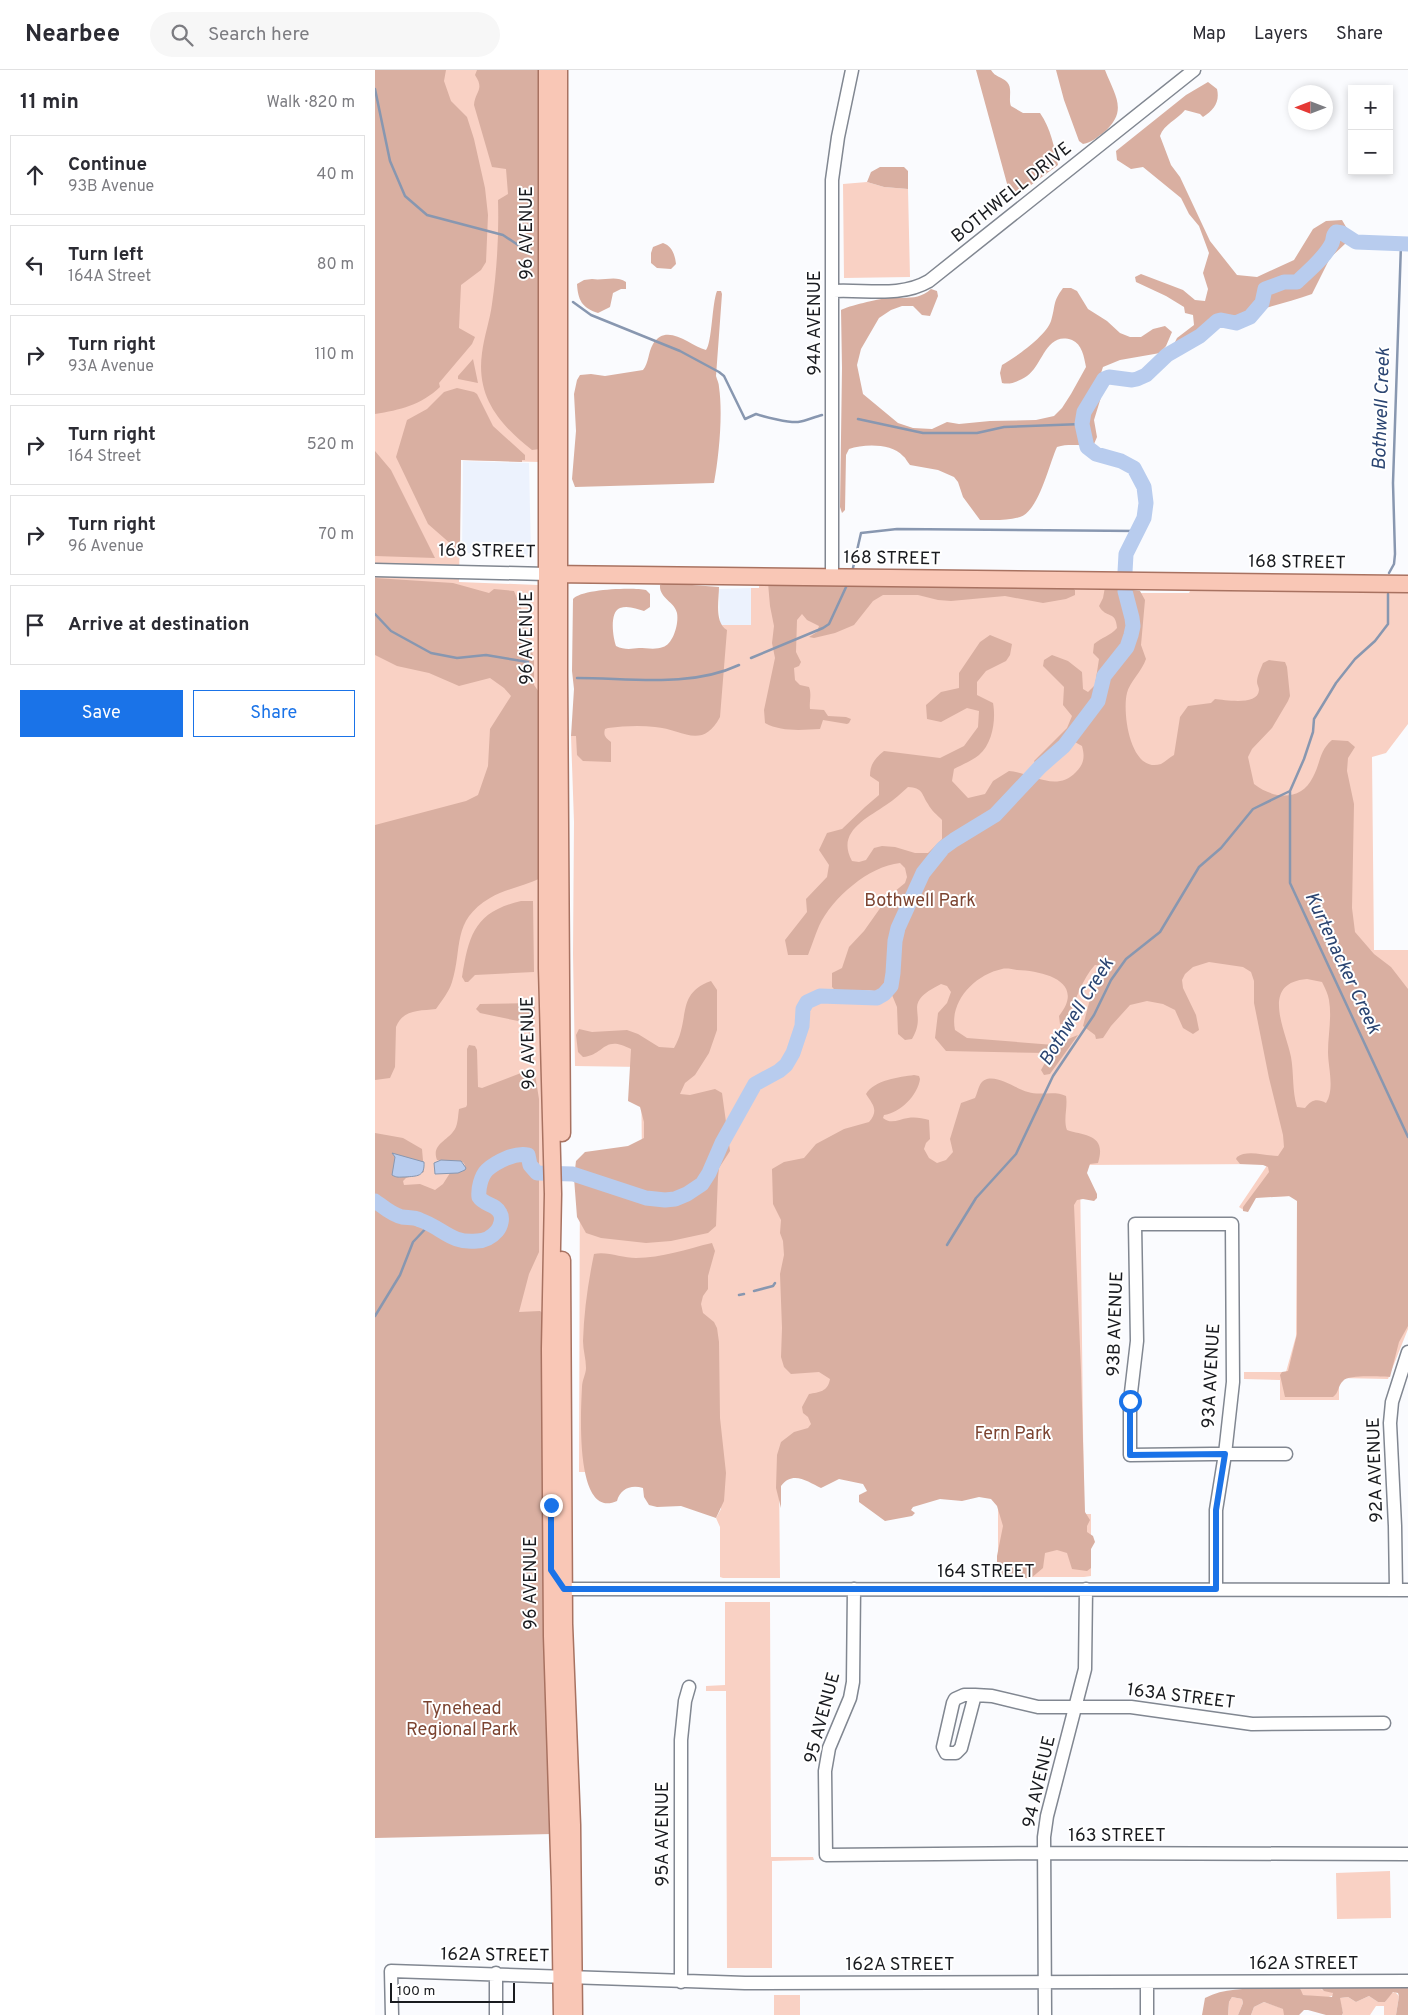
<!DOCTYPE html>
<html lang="en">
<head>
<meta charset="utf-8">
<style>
  body { margin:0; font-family:Overpass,sans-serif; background:#f7f7f7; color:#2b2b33 }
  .controls { position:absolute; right:15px; top:15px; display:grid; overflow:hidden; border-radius:0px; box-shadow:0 2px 8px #0003 }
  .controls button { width:45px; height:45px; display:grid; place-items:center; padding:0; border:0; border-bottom:1px solid #e1e1e2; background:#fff; color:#2b2b33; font:25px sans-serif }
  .compass { position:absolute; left:913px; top:15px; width:45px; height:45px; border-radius:50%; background:#fff; box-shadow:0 2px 8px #0003; rotate:270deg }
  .scale { position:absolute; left:15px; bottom:12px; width:125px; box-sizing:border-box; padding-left:5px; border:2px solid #191b1f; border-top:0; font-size:14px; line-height:18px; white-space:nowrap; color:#191b1f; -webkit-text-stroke:4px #fff; paint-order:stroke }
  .stop { position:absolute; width:15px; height:15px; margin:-11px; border:4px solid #1a73e8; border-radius:50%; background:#fff }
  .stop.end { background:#1a73e8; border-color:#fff; box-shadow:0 1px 5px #0008 }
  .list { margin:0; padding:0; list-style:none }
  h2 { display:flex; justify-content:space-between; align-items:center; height:65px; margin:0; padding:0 20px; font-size:21px }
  h2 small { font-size:16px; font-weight:400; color:#7c7c81 }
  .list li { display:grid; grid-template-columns:32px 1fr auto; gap:15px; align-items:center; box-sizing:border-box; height:80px; margin:0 10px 10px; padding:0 10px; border:1px solid #e1e1e2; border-radius:0px }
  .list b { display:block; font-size:19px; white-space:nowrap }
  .list p { margin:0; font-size:16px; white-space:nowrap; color:#7c7c81 }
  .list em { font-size:16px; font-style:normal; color:#7c7c81 }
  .actions { display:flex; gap:10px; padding:15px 20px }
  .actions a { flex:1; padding:11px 0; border:1px solid #1a73e8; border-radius:0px; text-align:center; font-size:18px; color:#1a73e8 }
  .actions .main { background:#1a73e8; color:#fff }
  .icon { flex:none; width:28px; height:28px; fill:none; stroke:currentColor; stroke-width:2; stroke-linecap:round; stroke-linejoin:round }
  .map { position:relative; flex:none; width:1033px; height:1945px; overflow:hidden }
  header { display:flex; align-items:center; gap:30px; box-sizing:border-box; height:70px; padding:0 25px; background:#fff; border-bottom:1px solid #e1e1e2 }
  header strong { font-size:24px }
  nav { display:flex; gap:28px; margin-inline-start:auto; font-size:18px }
  .search { width:350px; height:45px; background:#f7f7f7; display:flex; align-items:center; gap:12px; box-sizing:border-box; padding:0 18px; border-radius:28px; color:#7c7c81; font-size:19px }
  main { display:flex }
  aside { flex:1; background:#fff }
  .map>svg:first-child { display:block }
  .built { fill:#ecf2fd }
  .green { fill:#f9d1c4 }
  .forest { fill:#d9afa1; fill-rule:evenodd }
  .water { fill:#b8ccee; stroke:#8897b0 }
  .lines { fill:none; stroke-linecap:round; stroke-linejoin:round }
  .stream { stroke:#8897b0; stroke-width:2.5 }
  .river { stroke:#b8ccee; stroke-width:15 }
  .minor-casing { stroke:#818791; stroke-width:15 }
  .major-casing { stroke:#a87261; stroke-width:19 }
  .minor { stroke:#fff; stroke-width:12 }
  .major { stroke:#f9c7b6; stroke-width:16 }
  .route { stroke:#1a73e8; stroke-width:6 }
  .labels { text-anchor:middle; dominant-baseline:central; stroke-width:4; stroke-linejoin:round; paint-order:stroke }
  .street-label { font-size:18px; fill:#191b1f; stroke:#fff }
  .park-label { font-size:18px; fill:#7c4431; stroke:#fff }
  .water-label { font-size:19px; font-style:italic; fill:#2b4572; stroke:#fff }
</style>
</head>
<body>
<header>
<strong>Nearbee</strong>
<div class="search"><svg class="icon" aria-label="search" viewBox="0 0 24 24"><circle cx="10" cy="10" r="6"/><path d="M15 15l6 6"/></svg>Search here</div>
<nav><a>Map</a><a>Layers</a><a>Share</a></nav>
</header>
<main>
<aside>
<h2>11 min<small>Walk · 820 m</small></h2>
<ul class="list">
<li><svg class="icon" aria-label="ahead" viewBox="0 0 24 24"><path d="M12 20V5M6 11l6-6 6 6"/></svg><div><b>Continue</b><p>93B Avenue</p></div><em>40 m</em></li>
<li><svg class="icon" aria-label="left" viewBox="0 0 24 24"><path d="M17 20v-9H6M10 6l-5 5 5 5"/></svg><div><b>Turn left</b><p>164A Street</p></div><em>80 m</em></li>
<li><svg class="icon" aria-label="right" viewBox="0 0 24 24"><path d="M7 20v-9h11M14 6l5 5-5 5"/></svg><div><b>Turn right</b><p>93A Avenue</p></div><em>110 m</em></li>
<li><svg class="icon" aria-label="right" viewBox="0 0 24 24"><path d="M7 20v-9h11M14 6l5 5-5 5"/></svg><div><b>Turn right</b><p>164 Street</p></div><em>520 m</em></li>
<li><svg class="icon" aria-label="right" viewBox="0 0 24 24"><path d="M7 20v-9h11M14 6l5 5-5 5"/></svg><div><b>Turn right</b><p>96 Avenue</p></div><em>70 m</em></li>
<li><svg class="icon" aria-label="arrive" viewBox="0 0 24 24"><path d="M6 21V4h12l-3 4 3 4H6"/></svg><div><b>Arrive at destination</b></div></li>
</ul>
<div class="actions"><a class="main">Save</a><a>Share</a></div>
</aside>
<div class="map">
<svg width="1033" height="1945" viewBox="0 0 1033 1945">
  <rect width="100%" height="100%" fill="#fafbfe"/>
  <path class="built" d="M88,391L154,393L156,486L87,483Z
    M376,518V555H345L344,519Z"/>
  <path class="green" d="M0,0H165V392L86,390L84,512L163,515L170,1028L169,1244L0,1768Z
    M492,112L509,117L533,119L535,207L469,208L468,114Z
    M384,513H393L394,518L700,520L697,517H730V523H814L816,519L1033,520V654L1011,683L997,687L999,880H1033V1259L1013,1309L964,1308V1330H905V1310L869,1309V1302H911L921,1266L922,1126L880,1127L870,1141L864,1137L893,1094L705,1095L709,1444H716V1506L709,1507H623V1426L510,1404L404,1403L405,1508H348L345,1507V1457L341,1448L346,1439V1403L204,1402L205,1091H267L266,997L200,996L198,884L199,752L196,666L344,597L345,555H376V518H384Z
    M350,1532H395L396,1787H438L439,1790L397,1791V1898H352L351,1621H331V1616L350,1615Z
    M1015,1801L1016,1848L962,1849L961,1803Z
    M925,1918H946L947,1920L957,1922L959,1925L951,1928L927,1925Z
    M1020,1922L1024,1926L1021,1945H1009V1936H1001L995,1945H967L968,1943L964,1928L973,1927L981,1932L994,1926L1003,1932H1010L1016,1923Z
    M399,1925H425V1945H399Z
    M857,1927L867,1929L868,1933L863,1945H853L854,1932Z
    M889,1932L909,1939V1945H876L879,1937Z"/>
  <path class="forest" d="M0,0H71L69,11L76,31L92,47L99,69L110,118L113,145L111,192L106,200L86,215L84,258L100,267L97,274L64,313L65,317C46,335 25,340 0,344Z
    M102,0H165V379L157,380C124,354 101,327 107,283C109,266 115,250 117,234C122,200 124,164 123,130L133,124L131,99L117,97L99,35C100,21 110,20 100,5Z
    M601,0H616C620,7 627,7 632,12C638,18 633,29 636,36L648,43H665C676,59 679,76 683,95L640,127L634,121Z
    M681,0H730C740,26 754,41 728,63C721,68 717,72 708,74L704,71L689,30Z
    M833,12L842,19C845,32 839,40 828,47L825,44L810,40C802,50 789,54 785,66L796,95L805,107L835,171L862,205L882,207L919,190L938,159L951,151L967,150L974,162L971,173L955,188L937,224C915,232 892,237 870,244C846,253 827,270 807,284L800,283L797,278L802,268L819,255L818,245L810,243L809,237L791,226L761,212L760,207L766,204L808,220L820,230L830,231L833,219L828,203L834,183L824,156L814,144L806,128L768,97L756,99L742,90L741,81L811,25Z
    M505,97H529L533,101V119L509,117L492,112L496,102Z
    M288,173C297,176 300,185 301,194L296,199L282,198L276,193V183L278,177Z
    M217,209C229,211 241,205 251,212V219H246L238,223L235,237L223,243C207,238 203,230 202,214L209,210Z
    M688,218H696L702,221L713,239L732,251L745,263L755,267H766L778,259L790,256L797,262L791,276L785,283L745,290L728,297L724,309L727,324L719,350L722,367L719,374C707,377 695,373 682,377C674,394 664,441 645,447C633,451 618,450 605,450L588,427L583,412L579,407L563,400L535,395C532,392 531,388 528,386C516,373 489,374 474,379L471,385L470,440L467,443L465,437L467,298L466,240C473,236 503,229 512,228C529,227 543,231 556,219L562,221L563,226L555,246L547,245L538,236H527L516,240L504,248L486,279L482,295L488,324L523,353L538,358L557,359L572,352L584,354L615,351L661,350L679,346L687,338L696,324L711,297C709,287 707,274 697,270C671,261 668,295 652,306C644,311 636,315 627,313L625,303L627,295C641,287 671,266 676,251C681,235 677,233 688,218Z
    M342,221H346L347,224L341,306C342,310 344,313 344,317C348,344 344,386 339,413L200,417L197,409L201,361L199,324L202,310L205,305L216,304L230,306L268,300C274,293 273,282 278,274C292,252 315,276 331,280C337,273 337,233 342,221Z
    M98,289L103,313L83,309V306Z
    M82,318L99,322L102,324L118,356L150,385V390H147V392L86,390L85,482L53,454L21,387L32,350L52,339L69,322Z
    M0,381L16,400L60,488L0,486Z
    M0,508L78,513L114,523L119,519L139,521L151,550L152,567L159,588V615L164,622L166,808C149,816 131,819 115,828C76,851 88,878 77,912C74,922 67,930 61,939C45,941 28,939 21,957L20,997L15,1008L0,1010V755L91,731L103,725L113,696L115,659L136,626L129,618L115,608L84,616L54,603L22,596L0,585Z
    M290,513L344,517C344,530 339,552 352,560L345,647C327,681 307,659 280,657C265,655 248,656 233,658L230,659C228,666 231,668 236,672V692L208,691L202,685L201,666H196L199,619L197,601L198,529C206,519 258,517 271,520L275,524V537L269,541C262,539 253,535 245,538C234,542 238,568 241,576C249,580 256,579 264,578C271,578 281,580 288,577C298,574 304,554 302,543C300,532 284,528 285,515Z
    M393,513L443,514L454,516H630L675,519L697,517L700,520V525L691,529L668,533L630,526L576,531L563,530L543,525H508L498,531L479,555L460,563L439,568L434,567L442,562L444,556L432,550L427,544L422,550L421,582L426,592L424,596L419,598L420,610L425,615L434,617C437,625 434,631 435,639L449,640L453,646L471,647L476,649L474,653L472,654L448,650L445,659C427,660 406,662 390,653L389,640L400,588L397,573L399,556L395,536Z
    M730,517L765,521L770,530L766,575L771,589C767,601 754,613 752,623C747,642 755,704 786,694C790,692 795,687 799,685L805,647L813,636L836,633L840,629C851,630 883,636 884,620C884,617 882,615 882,612C882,606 886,598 888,593L894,590L910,592L912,597L915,626L913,631L897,658L877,679L873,687L879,714C898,729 926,732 938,707C946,692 944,681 957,670L973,671L980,677L973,688L972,701L979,734L977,838L980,862L999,884L1016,897L1033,919V1256L1024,1272L1015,1307C1005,1307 974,1304 968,1311C963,1315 964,1323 958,1327H910L905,1305L907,1302L913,1301L922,1264V1131L914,1126L881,1128L873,1142L868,1141V1137L894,1102L893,1097L888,1095L865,1094L861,1089L862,1087C872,1079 891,1086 903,1086L909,1077L908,1065L894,1008L879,933V911L876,902L868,897L834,892L818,897L810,904L807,910L808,918L821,945L824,960L818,964L808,958L800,940L788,934L772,931L755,935L736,956L728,968L721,969L720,965L708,956L715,929L732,903L728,896L720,895C705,911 700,935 689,955L685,954L684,946C711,912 670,901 642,900C637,899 631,898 627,899C599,905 574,932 580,960L592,968L679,975C688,973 694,968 703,965L675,1004L669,1005L666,1000L671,991L672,983L571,981L560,968L563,943L572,933L576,922L572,916L566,914C524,935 554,941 537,969L530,970L523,964L522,937L517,925L494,920L462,922L457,917V903L467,898L474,877L489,861L513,827L530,813L532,807L530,798L525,793C494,796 457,828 444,856C440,865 437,875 433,885H413L410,870L432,842L431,829L452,807L454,795L444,780L452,763L467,759L490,737L504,725V712L495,706C495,695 499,689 509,681L565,688L589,676L603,657L604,641L592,638L566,652L552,649L551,635L566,622L584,618V603L605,572L615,565L637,574L635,585L631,591L611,601L602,612V625L618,633C621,649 618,673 604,685C597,691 586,695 579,699L577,711L593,728L610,724L618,711L634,701C657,703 681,723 701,702C709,694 710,687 707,676L698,671L675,691L662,696L659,691L692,658L697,646L688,635L689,617L668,596L669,590L677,585L693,591L707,602L708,619L713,622L720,615L724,589L718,583L719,574C727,567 735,566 742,558C741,540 731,549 724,536L728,528ZM533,717C548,718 546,723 553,734C556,740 562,745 567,750V769L553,783H540L520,777L507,776L499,778L491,790L484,792L477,791C461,762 491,749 511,735C519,730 526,723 533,717ZM932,909L947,912C950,918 953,924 954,930C957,948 953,965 953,982C953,997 960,1019 951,1033C942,1028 936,1030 930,1038L922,1037C917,1020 919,1004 916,987C910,958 885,913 932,909Z
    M146,831H158L159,902L100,905L93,912H90L87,907C94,864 100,842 146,831Z
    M336,911L342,920V960L334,983L320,1005L310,1013L305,1024L315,1025L340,1019L347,1023L355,1081L344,1098L343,1107L341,1156L333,1163L296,1171L271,1173L226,1168L211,1163L202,1147L199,1108L201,1091L210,1082L253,1076L269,1068V1052L265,1037L253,1031L256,979C228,964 230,985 208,987L203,982L201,965L204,959L217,962L252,960L263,964L284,977L299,978C316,949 300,924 336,911Z
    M160,933L159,965L155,964L143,951L105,943L101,939L105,934Z
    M94,975L100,976L102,980L103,1017L107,1018L159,998L164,1029V1182L154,1204L144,1242L165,1241L169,1244L177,1764L0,1768V1063L28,1068L47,1079L49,1102L31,1108L28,1111L29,1115L45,1114L60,1120L68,1114L75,1103H83L90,1095L88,1092L62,1090C56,1074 73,1071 80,1059C83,1054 83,1045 84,1039L91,1037L92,1035V979Z
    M539,1005L544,1006L545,1009C543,1025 525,1043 509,1045L508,1048C516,1055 524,1049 533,1048C540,1047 547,1048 554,1050L555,1069L551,1073L549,1079L554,1088L562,1093L571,1090L578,1082L575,1069L586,1033L600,1028C604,1020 603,1012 612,1009C625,1006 641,1019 653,1022C665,1026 680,1020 691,1026C693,1037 688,1050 692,1060C710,1066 732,1064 723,1093L715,1094L712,1103L722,1124V1128L719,1131L708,1129L702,1130L699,1135L706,1300L710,1442L715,1450L712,1456V1462L718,1466L720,1472L716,1479V1498L712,1501L697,1499L692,1483L682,1480L670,1483L668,1498L655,1509L643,1506L633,1509L627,1507L622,1495V1486L628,1456L622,1436L616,1429L604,1427L587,1431L565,1429L538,1437L536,1440L540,1443L537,1446L510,1451L484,1432V1425L492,1421L488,1414L464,1409L446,1418C433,1412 418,1400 406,1416V1438L401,1418L402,1385L406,1372L419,1362L433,1358L436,1354L433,1347L428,1343L427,1337L434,1324C444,1322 453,1322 455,1309L444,1302L416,1304L409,1297L406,1287L407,1258L405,1204L409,1185L408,1171L405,1163L406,1150L398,1134L397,1099L409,1092L429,1088L441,1074L469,1059L494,1052C504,1040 498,1035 491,1024C499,1010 525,1007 539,1005Z
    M337,1173L340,1181L333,1206V1219L328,1226L326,1234L328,1243L339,1252L342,1258L344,1272L345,1348L351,1403L349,1431L341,1448L306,1436L282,1437L274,1435L269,1427L268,1418C256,1414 245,1419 242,1431C199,1451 206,1338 207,1317C207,1310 211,1304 211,1298C211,1289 208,1280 208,1271C209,1241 213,1213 219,1184C232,1181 247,1188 261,1188C287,1188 311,1179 337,1173Z
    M891,1918H925L928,1925L957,1927L958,1923L949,1921L946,1918H1033V1945H1021L1024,1926L1023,1923L1018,1922L1010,1932H1003L994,1926L981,1932L973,1927L965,1928L968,1943L967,1945H951L933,1940H929L924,1945H909L908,1939L889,1932L879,1937L876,1945H863L868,1933L867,1929L857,1927L854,1932L853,1945H827L830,1928C849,1918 870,1919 891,1918Z"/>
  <path class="water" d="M17,1083L49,1092C50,1107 42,1106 30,1107C24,1107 22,1108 17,1105L20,1087Z
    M66,1090L86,1091L91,1098L90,1100L83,1103L60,1104L59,1093Z"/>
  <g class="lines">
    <path class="stream" d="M0,19L15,91L30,126L52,145L128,165L155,183
      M198,232L216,245L305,281L344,302L349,306L370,349L381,344C390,347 414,353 423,352C431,351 439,347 447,345
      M483,349L548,363H602L629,357L707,354
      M478,498L486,463L522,459L763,461
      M1014,503L1019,494L1020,484L1018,413L1026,174
      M0,544L16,561L56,583L82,588L111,585L153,592
      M376,588L448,558L454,554L472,515
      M202,608C255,608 315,618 364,595
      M915,721V813L1033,1067
      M572,1175L601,1128L641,1084L678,1006L719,945L736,910L751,889L785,862L824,797L846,778L878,739L915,721L929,689L938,662L939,649L961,613L980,589L1000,571L1013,554V524
      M379,1221L398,1216L400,1213
      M364,1225L369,1224
      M0,1246L25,1205L38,1172L55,1154"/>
    <path class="river" d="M750,502L751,484L769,448L771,433L769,417L759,398L746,391L721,384L712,377L707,354L709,342L729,309L734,307L757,310L762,309L771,305L792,285L825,266L842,251L846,250L861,253L875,247L887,233L890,219L909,212H922C933,201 950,188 957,173C959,168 957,166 961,162L967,163L981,172L1033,174
      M0,1131C7,1136 17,1145 27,1147C33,1148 39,1147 45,1150C68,1158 76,1174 102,1171C109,1171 117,1167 122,1161C126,1156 128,1148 125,1143C121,1134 109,1135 104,1127C103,1119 106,1106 112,1100C121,1092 140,1082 153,1085L155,1095L162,1103L198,1104L271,1128L290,1130L300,1129L312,1124L327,1114L334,1103L347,1073L380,1014L404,1001L411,995L418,983L427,956L428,939L432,932L445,926L502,928L509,924L516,916L518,903L520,871L523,858L548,803L568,778L579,770L620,745L665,697L689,676L723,631L729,606L752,577L756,565L758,556L757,548L750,521"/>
    <defs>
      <path id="minor" d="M458,221C490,219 525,228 554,211L819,0
        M0,500L172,504
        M457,508V110L463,67L477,0
        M189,1519L1033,1520
        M479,1519L478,1612L475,1628L454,1678L450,1701L451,1785L669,1783L1033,1784
        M841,1519V1440L850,1384L858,1312L857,1154H760L762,1271L755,1331V1385L837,1384C862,1384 886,1384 911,1384
        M1021,1519L1020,1456L1015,1353L1017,1332L1033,1282
        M589,1625H600L586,1678L581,1683H571L568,1677L578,1633L580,1629Z
        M600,1625L617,1626L663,1637H756L877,1654L1009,1653
        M306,1912V1670L310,1631L314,1617
        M17,1945L16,1901C134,1904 252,1910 370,1913L1033,1911
        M121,1945V1903
        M670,1945L669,1767L672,1746L710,1599L711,1519
        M772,1945V1913"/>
      <path id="major" d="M172,0V898L178,1124L175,1279L177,1566L185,1817L187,1945
        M184,0V605L187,1063
        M175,504L1033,514
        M187,1190L189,1554L197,1755L199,1945"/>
    </defs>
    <use href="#minor" class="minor-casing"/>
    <use href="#major" class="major-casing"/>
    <use href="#minor" class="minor"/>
    <use href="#major" class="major"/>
  </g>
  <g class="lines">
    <path class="route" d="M176,1435V1500L189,1519H841V1440L850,1384L755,1385V1331"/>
  </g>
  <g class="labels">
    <g class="street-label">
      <text transform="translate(637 123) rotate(-39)">BOTHWELL DRIVE</text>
      <text transform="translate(152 163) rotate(-90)">96 AVENUE</text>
      <text transform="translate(440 253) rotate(-90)">94A AVENUE</text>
      <text transform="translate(112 482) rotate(1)">168 STREET</text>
      <text transform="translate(517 489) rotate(1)">168 STREET</text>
      <text transform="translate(922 493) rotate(1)">168 STREET</text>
      <text transform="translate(152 568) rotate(-90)">96 AVENUE</text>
      <text transform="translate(154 973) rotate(-91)">96 AVENUE</text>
      <text transform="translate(741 1254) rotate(-88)">93B AVENUE</text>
      <text transform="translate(837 1306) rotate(-87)">93A AVENUE</text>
      <text transform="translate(1001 1400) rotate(-92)">92A AVENUE</text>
      <text x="611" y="1502">164 STREET</text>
      <text transform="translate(156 1513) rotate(-90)">96 AVENUE</text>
      <text transform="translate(806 1627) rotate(7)">163A STREET</text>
      <text transform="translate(448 1648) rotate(-75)">95 AVENUE</text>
      <text transform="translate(665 1712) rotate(-77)">94 AVENUE</text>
      <text transform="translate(288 1764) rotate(-90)">95A AVENUE</text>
      <text x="742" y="1766">163 STREET</text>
      <text transform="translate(120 1886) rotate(1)">162A STREET</text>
      <text x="929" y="1894">162A STREET</text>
      <text x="525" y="1895">162A STREET</text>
    </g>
    <g class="park-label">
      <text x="545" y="831">Bothwell Park</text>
      <text x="638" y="1364">Fern Park</text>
      <text x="87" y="1639">Tynehead<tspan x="87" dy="21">Regional Park</tspan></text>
    </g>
    <g class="water-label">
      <text transform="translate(1007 339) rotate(-88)">Bothwell Creek</text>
      <text transform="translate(967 893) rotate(65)">Kurtenacker Creek</text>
      <text transform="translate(702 942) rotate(-58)">Bothwell Creek</text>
    </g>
  </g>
</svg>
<div class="controls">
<button>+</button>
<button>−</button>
</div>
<svg class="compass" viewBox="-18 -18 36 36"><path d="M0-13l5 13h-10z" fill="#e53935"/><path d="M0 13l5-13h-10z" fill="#7c7c81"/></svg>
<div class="scale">100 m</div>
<div class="stop" style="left:755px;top:1331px"></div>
<div class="stop end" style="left:176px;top:1435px"></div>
</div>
</main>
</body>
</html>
